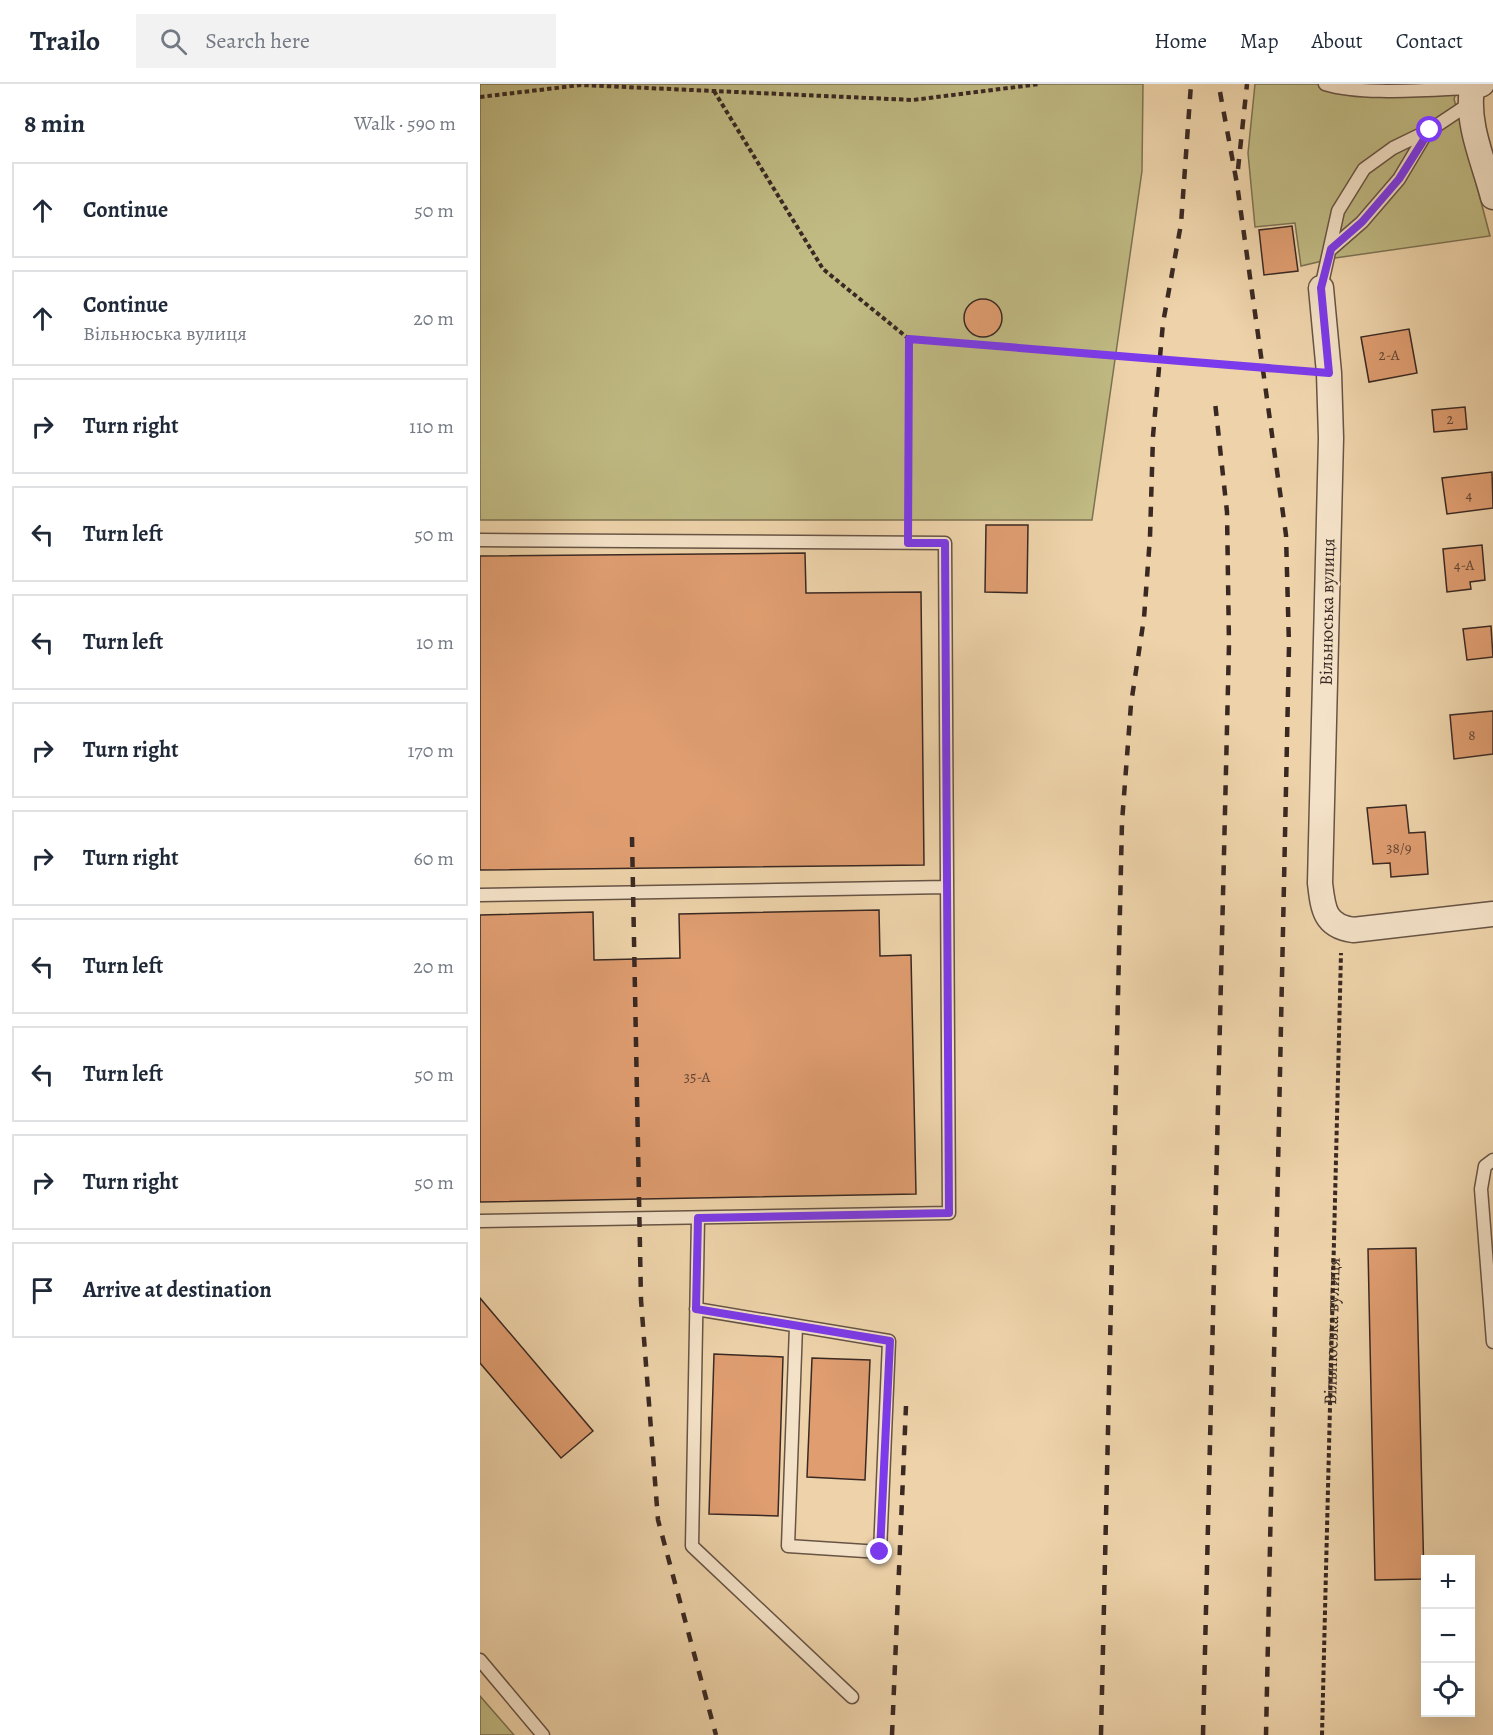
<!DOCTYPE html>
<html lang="en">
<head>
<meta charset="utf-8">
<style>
  body { margin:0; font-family:Alegreya,serif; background:#f2f2f3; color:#1f2937 }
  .controls { position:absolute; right:18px; bottom:18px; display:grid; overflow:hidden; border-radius:0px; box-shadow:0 6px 24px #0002 }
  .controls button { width:54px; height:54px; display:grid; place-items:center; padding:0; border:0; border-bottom:2px solid #e0e1e3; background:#fff; color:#1f2937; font:30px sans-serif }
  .stop { position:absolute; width:18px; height:18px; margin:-14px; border:4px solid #7c3aed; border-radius:50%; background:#fff }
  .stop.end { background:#7c3aed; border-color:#fff; box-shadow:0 2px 6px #0008 }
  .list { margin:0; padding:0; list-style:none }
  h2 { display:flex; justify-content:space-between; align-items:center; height:78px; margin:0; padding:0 24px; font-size:26px }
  h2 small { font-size:20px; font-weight:400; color:#747a83 }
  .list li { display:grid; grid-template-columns:39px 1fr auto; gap:18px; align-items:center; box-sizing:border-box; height:96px; margin:0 12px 12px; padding:0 12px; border:2px solid #e0e1e3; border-radius:0px }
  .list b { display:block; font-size:22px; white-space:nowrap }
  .list p { margin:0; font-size:20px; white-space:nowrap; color:#747a83 }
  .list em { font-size:20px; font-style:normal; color:#747a83 }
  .icon { flex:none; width:33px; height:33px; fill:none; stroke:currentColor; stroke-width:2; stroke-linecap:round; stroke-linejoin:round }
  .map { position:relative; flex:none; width:1013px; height:1651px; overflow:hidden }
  header { display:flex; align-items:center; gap:36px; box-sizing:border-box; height:84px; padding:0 30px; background:#fff; border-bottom:2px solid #e0e1e3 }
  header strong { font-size:28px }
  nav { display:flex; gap:33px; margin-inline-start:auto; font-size:21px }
  .search { width:420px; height:54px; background:#f2f2f3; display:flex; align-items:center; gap:15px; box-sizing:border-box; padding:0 21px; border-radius:0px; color:#747a83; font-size:22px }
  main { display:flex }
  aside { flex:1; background:#fff }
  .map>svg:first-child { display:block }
  .green { fill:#c0ba83; stroke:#7d7253; stroke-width:1.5 }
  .building { fill:#df9d70; stroke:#3a2923; stroke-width:1.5 }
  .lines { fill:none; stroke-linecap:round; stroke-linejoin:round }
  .service-casing { stroke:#675445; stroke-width:15 }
  .minor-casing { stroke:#675445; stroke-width:27 }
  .path { stroke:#3a2923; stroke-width:4; stroke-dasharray:4.5 3; stroke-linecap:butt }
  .service { stroke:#f4e2c8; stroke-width:12 }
  .minor { stroke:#f4e2c8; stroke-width:24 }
  .rail { stroke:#3a2923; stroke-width:4.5; stroke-dasharray:10 10; stroke-linecap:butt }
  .route { stroke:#7c3aed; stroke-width:8 }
  .labels { text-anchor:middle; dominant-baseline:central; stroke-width:5; stroke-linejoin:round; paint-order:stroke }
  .number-label { font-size:15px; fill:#634636 }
  .street-label { font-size:18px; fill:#3a2923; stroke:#f4e2c8 }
</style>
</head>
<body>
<header>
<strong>Trailo</strong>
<div class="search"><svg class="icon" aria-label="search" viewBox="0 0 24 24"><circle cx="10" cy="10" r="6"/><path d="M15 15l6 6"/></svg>Search here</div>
<nav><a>Home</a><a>Map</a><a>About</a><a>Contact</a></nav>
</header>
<main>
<aside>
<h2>8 min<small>Walk · 590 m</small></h2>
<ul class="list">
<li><svg class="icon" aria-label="ahead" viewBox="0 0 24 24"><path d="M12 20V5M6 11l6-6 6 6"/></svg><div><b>Continue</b></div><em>50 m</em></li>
<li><svg class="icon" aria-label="ahead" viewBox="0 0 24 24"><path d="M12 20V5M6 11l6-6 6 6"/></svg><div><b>Continue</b><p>Вільнюська вулиця</p></div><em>20 m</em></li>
<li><svg class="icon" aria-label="right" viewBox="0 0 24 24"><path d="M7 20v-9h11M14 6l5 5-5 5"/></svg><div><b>Turn right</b></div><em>110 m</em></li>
<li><svg class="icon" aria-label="left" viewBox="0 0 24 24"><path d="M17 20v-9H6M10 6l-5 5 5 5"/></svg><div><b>Turn left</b></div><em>50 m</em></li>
<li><svg class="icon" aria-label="left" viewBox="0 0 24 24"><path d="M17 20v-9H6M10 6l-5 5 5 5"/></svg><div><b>Turn left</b></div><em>10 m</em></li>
<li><svg class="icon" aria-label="right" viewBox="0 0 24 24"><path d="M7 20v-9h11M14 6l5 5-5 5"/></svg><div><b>Turn right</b></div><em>170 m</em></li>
<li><svg class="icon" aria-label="right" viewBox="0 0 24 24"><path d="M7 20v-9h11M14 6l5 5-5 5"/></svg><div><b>Turn right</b></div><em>60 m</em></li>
<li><svg class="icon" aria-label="left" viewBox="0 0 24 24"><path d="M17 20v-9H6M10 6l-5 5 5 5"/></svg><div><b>Turn left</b></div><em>20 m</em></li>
<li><svg class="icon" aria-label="left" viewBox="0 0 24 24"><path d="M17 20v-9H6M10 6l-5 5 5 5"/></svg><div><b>Turn left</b></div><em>50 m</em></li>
<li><svg class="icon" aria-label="right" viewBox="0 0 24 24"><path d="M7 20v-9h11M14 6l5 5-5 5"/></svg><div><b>Turn right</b></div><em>50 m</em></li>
<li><svg class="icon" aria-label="arrive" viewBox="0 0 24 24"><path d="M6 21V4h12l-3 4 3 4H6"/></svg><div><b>Arrive at destination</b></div></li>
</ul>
</aside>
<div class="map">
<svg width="1013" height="1651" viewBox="0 0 1013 1651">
  <rect width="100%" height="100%" fill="#eed3aa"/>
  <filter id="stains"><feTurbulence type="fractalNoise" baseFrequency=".00333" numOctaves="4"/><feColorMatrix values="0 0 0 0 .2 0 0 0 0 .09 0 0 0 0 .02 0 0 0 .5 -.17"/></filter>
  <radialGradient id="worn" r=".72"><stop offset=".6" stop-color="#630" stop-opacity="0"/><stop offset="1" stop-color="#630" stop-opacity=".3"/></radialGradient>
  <path class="green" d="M0,0H663L662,87L612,436H0Z
    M775,0H979L974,15L1010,152L855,174L821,182L815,139L775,143L768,69Z
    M0,1612L34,1651H0Z"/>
  <path class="building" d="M812,142L818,187L784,191L779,146Z
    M484 234a19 19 0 1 1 38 0a19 19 0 1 1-38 0Z
    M929,245L937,289L889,298L881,253Z
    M985,323L987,345L954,348L952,326Z
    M1012,388L1013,424L967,430L962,394Z
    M506,441H548L547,509L505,508Z
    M1002,461L1005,496L990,498L991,505L967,508L963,465Z
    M325,469L326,509L441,508L444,781L0,786V472Z
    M1011,542L1013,573L987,576L983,545Z
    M1013,627V670L974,675L970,631Z
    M926,721L929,749L945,748L948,790L911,793L910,779L893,780L887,724Z
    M399,826L400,872L431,871L436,1110L0,1118V831L113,828L114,876L200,874L199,830Z
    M936,1164L944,1495L895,1496L888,1165Z
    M0,1214L113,1347L81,1374L0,1279Z
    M234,1270L303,1273L298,1432L229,1430Z
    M332,1274L390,1276L385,1396L327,1393Z"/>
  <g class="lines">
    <defs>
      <path id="service" d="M845,0C883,12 951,5 992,4
        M851,165L882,138L919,95L947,48
        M841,204L858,127L884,85L913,64L950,46L989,20
        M0,456L465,459L469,1129L0,1137
        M0,811L467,803
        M1013,1076L1005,1082L1001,1105L1013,1258
        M218,1134L212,1462L372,1613
        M216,1225L409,1257L400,1468L308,1462L316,1242
        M0,1576L63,1651"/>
      <path id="minor" d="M1002,0L992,4C986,40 1004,78 1013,113
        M841,204L849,289L851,354L840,799C843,824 844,842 873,846L1013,830"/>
    </defs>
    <use href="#service" class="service-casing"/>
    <use href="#minor" class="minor-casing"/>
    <g class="path">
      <path d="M234,7L343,185L429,255L428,440"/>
      <path d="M0,13L101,1L433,16L560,0"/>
      <path d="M429,255L823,287"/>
      <path id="s1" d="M842,1651L861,869"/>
    </g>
    <use href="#service" class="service"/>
    <use href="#minor" class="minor"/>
    <path class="rail" d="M740,8L757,100L806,451L809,562L786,1651
      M758,85L767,0
      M152,753L161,1216L178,1436L236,1651
      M412,1651L426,1322
      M621,1651L642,738L651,620L664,534L670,453L673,352L683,239L701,140L711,0
      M723,1651L749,560L747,428L735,318"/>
  </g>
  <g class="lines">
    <path class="route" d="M400,1468L410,1257L216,1225L218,1134L469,1129L465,459H428L429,255L849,289L841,204L851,165L882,138L919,95L950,46"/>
  </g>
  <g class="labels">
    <g class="number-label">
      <text x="909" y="271">2-А</text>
      <text x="970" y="335">2</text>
      <text x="989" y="411">4</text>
      <text x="984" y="481">4-А</text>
      <text x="992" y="651">8</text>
      <text x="919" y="764">38/9</text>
      <text x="217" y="993">35-А</text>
    </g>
    <g class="street-label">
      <text transform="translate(847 528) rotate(-89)">Вільнюська вулиця</text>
      <text stroke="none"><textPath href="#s1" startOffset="404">Вільнюська вулиця</textPath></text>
    </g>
  </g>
  <rect width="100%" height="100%" filter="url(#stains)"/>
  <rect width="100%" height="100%" fill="url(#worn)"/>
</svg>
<div class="controls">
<button>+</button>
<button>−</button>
<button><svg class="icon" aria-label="locate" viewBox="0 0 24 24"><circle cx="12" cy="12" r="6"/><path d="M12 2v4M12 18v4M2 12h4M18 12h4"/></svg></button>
</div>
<div class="stop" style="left:950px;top:46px"></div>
<div class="stop end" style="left:400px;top:1468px"></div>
</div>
</main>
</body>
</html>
